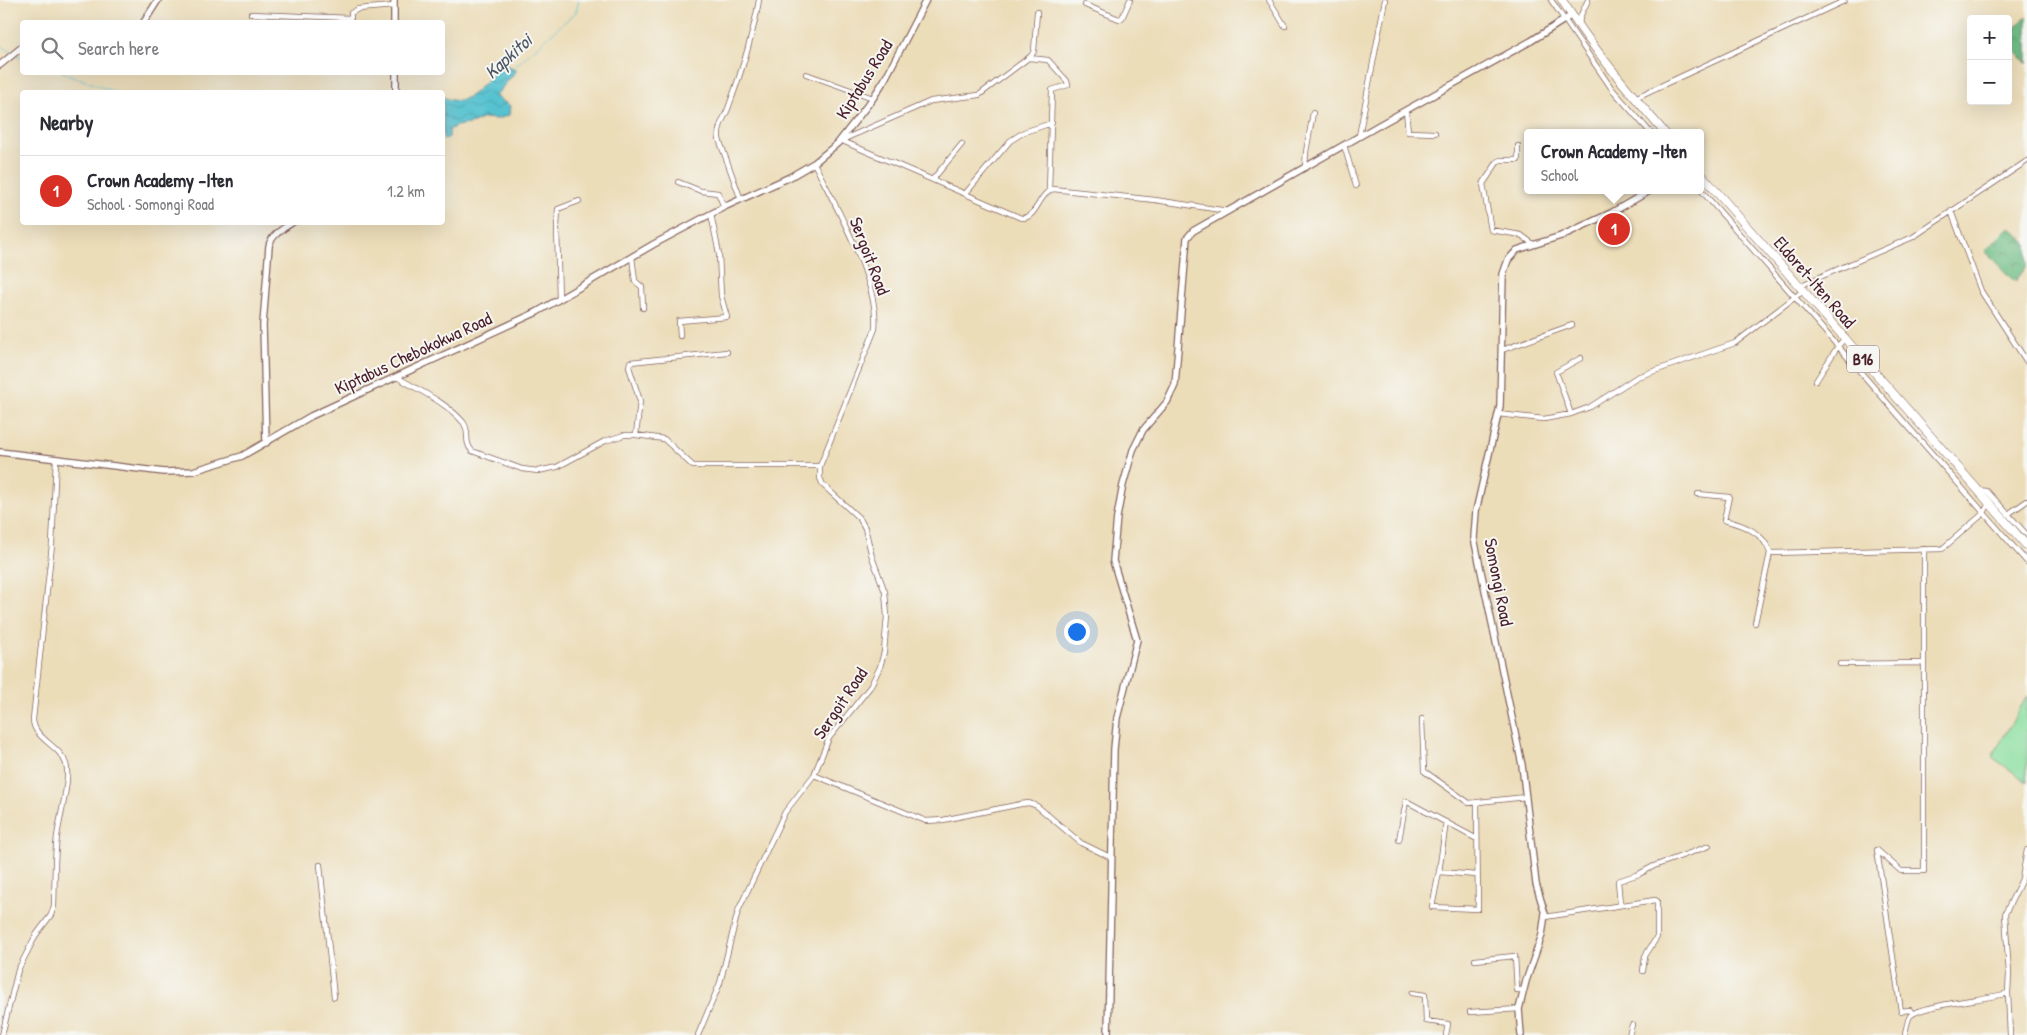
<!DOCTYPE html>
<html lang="en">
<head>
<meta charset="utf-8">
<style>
  body { margin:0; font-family:"Patrick Hand",sans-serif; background:#f7f7f7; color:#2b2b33 }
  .controls { position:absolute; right:15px; top:15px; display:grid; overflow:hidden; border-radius:5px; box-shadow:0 5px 20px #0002 }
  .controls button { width:45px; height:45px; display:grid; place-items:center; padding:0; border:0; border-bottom:1px solid #e1e1e2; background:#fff; color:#2b2b33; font:25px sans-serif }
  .you { position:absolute; left:1076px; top:631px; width:18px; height:18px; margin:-12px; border:4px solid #fff; border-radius:50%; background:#1a73e8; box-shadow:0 0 0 8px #1a73e833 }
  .badge { display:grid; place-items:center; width:32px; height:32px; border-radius:50%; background:#d93025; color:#fff; font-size:16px; font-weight:700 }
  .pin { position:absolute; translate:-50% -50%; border:2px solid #fff; box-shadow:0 1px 5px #0006 }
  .popup { position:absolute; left:1524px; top:129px; width:180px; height:65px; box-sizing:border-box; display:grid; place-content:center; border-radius:5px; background:#fff; filter:drop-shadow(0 1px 4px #0005); font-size:16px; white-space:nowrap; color:#7c7c81 }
  .popup b { font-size:19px; color:#2b2b33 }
  .popup::after { content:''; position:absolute; left:50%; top:100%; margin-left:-10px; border:10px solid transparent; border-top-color:#fff }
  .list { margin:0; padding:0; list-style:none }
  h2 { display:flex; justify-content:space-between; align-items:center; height:65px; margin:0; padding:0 20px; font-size:21px }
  h2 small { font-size:16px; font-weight:400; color:#7c7c81 }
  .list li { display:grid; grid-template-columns:32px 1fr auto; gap:15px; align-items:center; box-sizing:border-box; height:70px; padding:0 20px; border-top:1px solid #e1e1e2 }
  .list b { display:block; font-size:19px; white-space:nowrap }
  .list p { margin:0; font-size:16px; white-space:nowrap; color:#7c7c81 }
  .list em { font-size:16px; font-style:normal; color:#7c7c81 }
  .icon { flex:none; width:28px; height:28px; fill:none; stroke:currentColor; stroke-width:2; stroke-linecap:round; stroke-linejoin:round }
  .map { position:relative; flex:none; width:2027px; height:1035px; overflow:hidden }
  .search { position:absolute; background:#fff; box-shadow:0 5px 20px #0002; left:20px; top:20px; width:425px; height:55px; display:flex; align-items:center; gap:12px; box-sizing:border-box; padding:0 18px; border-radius:5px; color:#7c7c81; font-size:19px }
  .panel { position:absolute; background:#fff; box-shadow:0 5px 20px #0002; left:20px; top:90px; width:425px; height:135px; border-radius:5px }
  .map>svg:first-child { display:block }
  .grass { fill:#8cdfa1; stroke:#6b7f66 }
  .forest { fill:url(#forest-crowns); stroke:#5e6e59 }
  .water { fill:url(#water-waves); stroke:#50707e }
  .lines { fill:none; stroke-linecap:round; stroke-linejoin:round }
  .stream { stroke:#56c2d0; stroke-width:1 }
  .minor-casing { stroke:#83625d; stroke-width:6 }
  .tertiary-casing { stroke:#83625d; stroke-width:8 }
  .primary-casing { stroke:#83625d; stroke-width:9 }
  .minor { stroke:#fff; stroke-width:4.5 }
  .tertiary { stroke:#fff; stroke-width:5.5 }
  .primary { stroke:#fff; stroke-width:8 }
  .labels { text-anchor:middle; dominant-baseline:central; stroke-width:4; stroke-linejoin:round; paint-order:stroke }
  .shield { fill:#f6f6f2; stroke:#7e6067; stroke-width:1 }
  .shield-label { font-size:16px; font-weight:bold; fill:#4a1f2b }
  .street-label { font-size:18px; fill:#4a1f2b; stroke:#f6f6f2 }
  .water-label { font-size:19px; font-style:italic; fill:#4e5865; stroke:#f6f6f2 }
</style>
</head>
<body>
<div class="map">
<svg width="2027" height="1035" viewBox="0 0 2027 1035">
  <defs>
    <pattern id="forest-crowns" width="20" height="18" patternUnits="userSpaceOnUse" patternTransform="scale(1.25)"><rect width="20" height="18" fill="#71be87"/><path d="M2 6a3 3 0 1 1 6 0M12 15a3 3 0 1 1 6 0" fill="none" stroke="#5f9a6f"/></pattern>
    <pattern id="water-waves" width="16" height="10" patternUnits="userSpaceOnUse" patternTransform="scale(1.25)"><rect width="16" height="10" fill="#56c2d0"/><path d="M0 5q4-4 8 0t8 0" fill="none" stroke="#4ca6b3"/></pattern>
  </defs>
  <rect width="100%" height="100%" fill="#f6f6f2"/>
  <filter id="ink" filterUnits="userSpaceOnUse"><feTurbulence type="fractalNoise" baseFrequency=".02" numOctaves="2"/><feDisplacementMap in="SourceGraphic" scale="10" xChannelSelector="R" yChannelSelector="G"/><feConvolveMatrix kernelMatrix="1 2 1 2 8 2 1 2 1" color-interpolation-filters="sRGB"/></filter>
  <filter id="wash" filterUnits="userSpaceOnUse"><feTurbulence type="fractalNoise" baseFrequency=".0096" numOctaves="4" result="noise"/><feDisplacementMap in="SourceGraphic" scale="20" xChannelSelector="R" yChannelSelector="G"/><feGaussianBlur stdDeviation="1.12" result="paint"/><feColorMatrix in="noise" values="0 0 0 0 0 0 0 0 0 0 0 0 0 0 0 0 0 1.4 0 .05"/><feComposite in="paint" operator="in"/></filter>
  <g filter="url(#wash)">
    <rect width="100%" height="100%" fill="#ecddb9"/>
    <path class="grass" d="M2027,696V782L1992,757Z"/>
    <path class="forest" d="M2026,17L2027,19V64L2008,42V34Z
      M2009,227L2027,243V266L2015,282L1985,251Z"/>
    <path class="water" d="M507,65L517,70L495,96L510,106L509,115L498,119L483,118L474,123L456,126L449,130V137L443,140V97C466,109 478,88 493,74C497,70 502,68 507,65Z"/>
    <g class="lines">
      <path class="stream" d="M0,45L11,52
        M16,55L22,57
        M513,68L576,12L579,0
        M62,72L115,92"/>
    </g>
  </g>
  <g filter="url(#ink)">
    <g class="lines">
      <defs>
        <path id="minor" d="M1269,0L1285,26
          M1551,0L1612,89L1651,133
          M1085,5L1119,19L1122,18L1130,0
          M251,14L351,18V13L358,9L394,6
          M1579,26L1580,17L1588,0
          M1029,58L1048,60L1067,81L1068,85L1052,90L1049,190
          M806,74L873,98
          M1639,96L1844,1
          M1406,110L1408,132L1435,133
          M1359,136L1385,0
          M840,140L1021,218C1037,219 1038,194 1053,189L1155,200L1228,211
          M842,140L931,101L979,95L1031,56L1034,51L1037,12
          M1344,145L1356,186
          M1518,146V160H1501L1498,161L1483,184L1491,230L1521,235L1533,244
          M1305,167L1306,152L1313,113
          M933,179L962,144
          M678,182L701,191L718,193L724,207
          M1700,189L2027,562
          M965,194L1010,141L1024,132L1052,123
          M741,200L719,139C717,126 725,118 729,106C741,73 753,36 759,0
          M1951,211L1981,291L2027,362
          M632,257L635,281L642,287L643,308
          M1800,288L1806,283L1913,237L2027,161
          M559,299L557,227L558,209L579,201
          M680,336L679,321L727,317L721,296L719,254L711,214
          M1502,350L1572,325
          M397,377C418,390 446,402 463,422C471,432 463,441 472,451L522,469L538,471L557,467L605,441L624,435H636L664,439L693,466H820
          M1816,381L1838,346L1845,338
          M1498,414L1544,419L1571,414L1590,407L1637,377L1735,343L1803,291
          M1571,414L1556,372L1581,358
          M636,435L640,401L629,367L630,362L727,352
          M1978,490L1987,491L2027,535
          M1698,494L1729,497L1724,520C1743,525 1764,532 1770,553L1755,623
          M2008,514L2027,501
          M1770,553L1942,549L1984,513L1989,503
          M1840,664L1924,663
          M1422,719L1424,771L1469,803L1526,797
          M814,775L926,821L943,820L1021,804L1029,803L1037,806L1081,843L1112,858
          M1446,822L1439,872L1432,907L1478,909L1477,802
          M1399,840L1406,801L1477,839
          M1877,850L1901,871H1924V549
          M1877,850L1901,1011L1910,1010L1913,1014
          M320,865L334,997
          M1439,872L1477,875
          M1620,904L1618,881L1639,874L1654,866L1709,846
          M1545,917L1655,900L1657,901V937L1645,956L1643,971
          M1475,960L1515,956L1517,990H1524
          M1412,993L1425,995L1426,1021L1448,1024L1446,1035
          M2008,993L2010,1035
          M1470,1012L1519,1009
          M2,1035L18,970L36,935L51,915L54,906C55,883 54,860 57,837C59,819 71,779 66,764C61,746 33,739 33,719L52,545L56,459
          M698,1035L720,983L738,911L774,835L785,812L814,775L829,738L870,687L880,667L884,652L887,616L885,592L872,557L865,528L860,519L823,485L820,478V466L875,329C880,283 835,205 814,163
          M1629,1035L1632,1025
          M1905,1035C1906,1029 1907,1021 1910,1016C1920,1005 1990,999 2008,993L2009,974L2005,914L2022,879L2027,850"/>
        <path id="tertiary" d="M144,22L158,0
          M394,22V0
          M0,65L22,47
          M396,72V92
          M266,443L263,325L269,246C271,235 284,228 293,222
          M0,452L164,472L193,471L242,456L311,416L537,312L654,244L724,207L790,177L814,163L838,143L873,98L885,79L926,0
          M1108,1035L1114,749L1117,718L1137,640L1113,561L1117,517L1123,485L1133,450L1143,430L1167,402L1175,385L1187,238L1193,231L1381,124L1531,41L1572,15
          M1521,1035L1519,1009L1526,981L1542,935L1545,914L1536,884L1522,765L1474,538L1476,511L1500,406L1503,274L1508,260L1517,250L1561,236L1611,213L1651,190"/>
        <path id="primary" d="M1562,0C1592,48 1628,90 1665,133
          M1700,173L2027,546"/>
      </defs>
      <use href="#minor" class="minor-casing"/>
      <use href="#tertiary" class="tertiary-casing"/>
      <use href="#primary" class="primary-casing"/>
      <use href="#minor" class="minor"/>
      <use href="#tertiary" class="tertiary"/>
      <use href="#primary" class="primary"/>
    </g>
  </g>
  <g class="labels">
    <rect class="shield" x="1847" y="345.5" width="32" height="27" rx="4"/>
    <g class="shield-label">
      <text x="1863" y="359">B16</text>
    </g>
    <g class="street-label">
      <text transform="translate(864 79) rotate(-58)">Kiptabus Road</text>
      <text transform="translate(870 256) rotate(69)">Sergoit Road</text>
      <text transform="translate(1815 282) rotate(49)">Eldoret-Iten Road</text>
      <text transform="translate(413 353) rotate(-25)">Kiptabus Chebokokwa Road</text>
      <text transform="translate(1499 582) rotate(79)">Somongi Road</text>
      <text transform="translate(840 703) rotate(-56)">Sergoit Road</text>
    </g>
    <g class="water-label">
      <text transform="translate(508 56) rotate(-42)">Kapkitoi</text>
    </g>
  </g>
</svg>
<div class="controls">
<button>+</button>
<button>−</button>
</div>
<div class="you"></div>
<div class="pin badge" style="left:1614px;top:229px">1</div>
<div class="popup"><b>Crown Academy -Iten</b>School</div>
<div class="search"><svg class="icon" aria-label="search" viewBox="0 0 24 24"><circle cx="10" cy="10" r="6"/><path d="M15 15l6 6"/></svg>Search here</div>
<section class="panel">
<h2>Nearby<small></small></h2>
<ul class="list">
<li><span class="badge">1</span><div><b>Crown Academy -Iten</b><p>School · Somongi Road</p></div><em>1.2 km</em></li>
</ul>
</section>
</div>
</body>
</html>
